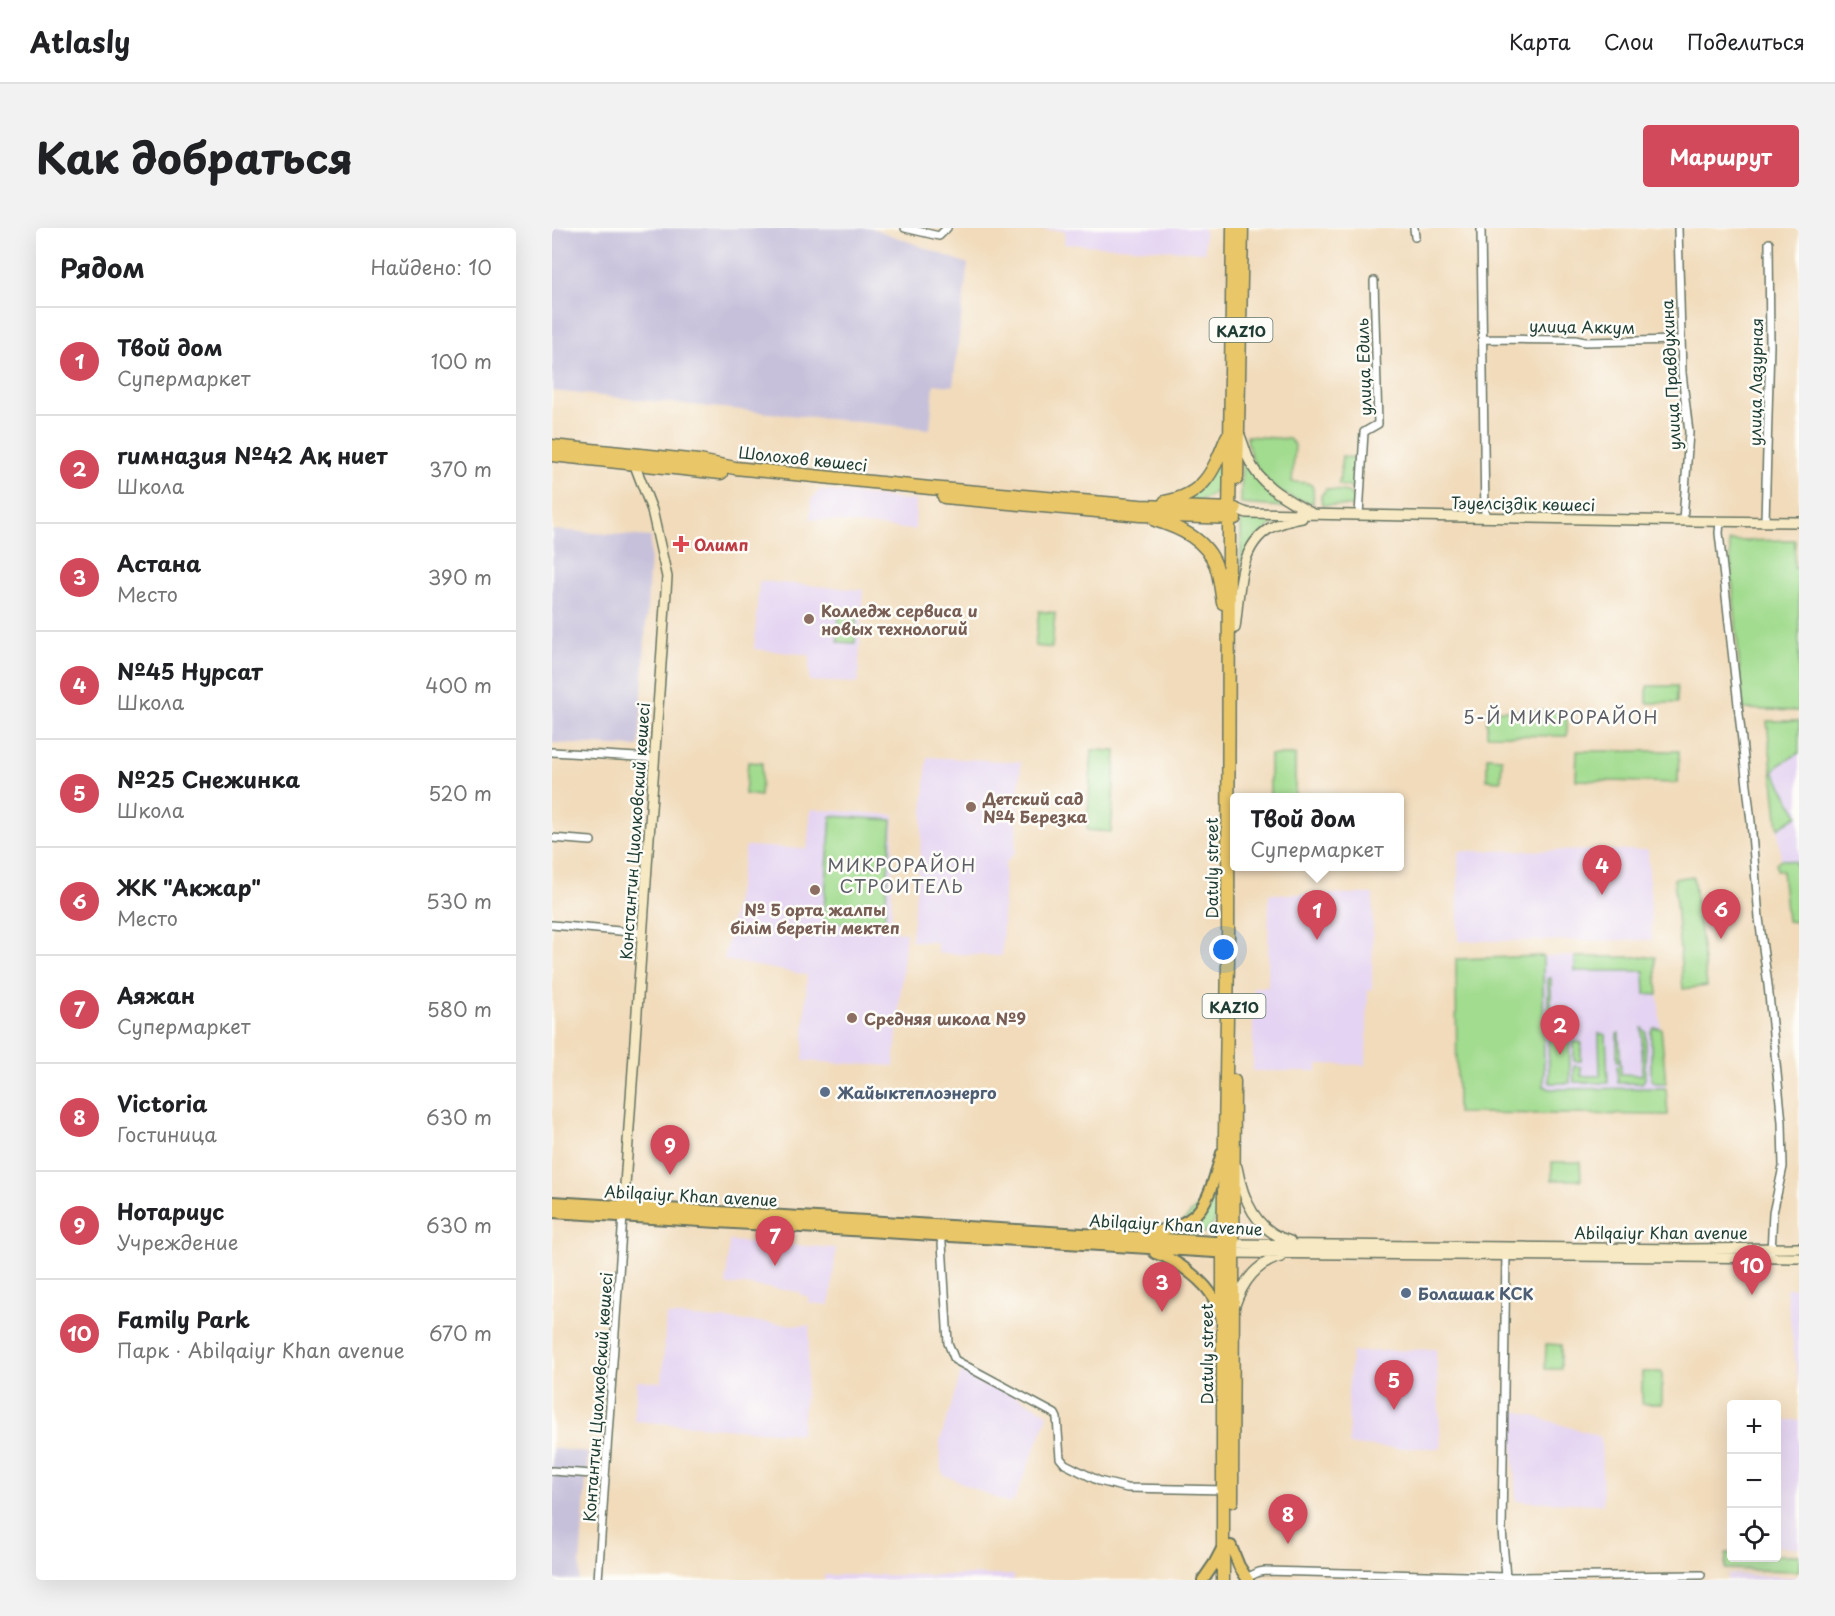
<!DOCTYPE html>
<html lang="ru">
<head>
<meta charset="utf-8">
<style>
  body { margin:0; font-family:"Playpen Sans",sans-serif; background:#f2f2f2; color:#202124 }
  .controls { position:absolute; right:18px; bottom:18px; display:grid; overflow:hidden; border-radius:6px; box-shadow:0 6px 24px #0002 }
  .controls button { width:54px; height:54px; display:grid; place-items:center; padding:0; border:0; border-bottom:2px solid #e0e0e0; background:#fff; color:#202124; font:30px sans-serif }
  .you { position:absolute; left:672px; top:722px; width:21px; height:21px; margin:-15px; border:4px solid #fff; border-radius:50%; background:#1a73e8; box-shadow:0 0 0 9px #1a73e833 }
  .badge { display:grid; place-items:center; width:39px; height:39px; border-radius:50%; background:#d1495b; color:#fff; font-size:20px; font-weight:700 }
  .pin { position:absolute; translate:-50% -50px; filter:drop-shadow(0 2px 3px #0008) }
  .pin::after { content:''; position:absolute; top:32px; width:21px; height:18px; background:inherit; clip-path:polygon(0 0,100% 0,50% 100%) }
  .popup { position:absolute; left:678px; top:565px; width:174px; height:78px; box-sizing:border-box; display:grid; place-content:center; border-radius:6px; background:#fff; filter:drop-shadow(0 2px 4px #0005); font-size:20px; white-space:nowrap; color:#757577 }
  .popup b { font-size:22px; color:#202124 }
  .popup::after { content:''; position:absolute; left:50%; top:100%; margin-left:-12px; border:12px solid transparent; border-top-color:#fff }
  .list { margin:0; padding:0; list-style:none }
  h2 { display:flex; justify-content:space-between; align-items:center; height:78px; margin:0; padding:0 24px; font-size:26px }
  h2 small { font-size:20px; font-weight:400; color:#757577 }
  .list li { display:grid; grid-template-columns:39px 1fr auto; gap:18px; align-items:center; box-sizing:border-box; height:108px; padding:0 24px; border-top:2px solid #e0e0e0 }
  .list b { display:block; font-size:22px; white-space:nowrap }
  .list p { margin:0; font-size:20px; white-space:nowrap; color:#757577 }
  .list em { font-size:20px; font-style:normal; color:#757577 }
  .icon { flex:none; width:33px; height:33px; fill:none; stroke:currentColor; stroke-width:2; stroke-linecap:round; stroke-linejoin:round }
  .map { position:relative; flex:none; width:1247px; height:1352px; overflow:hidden; border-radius:6px }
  header { display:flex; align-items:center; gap:36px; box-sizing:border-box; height:84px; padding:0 30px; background:#fff; border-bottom:2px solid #e0e0e0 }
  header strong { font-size:28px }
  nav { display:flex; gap:33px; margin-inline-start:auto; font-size:21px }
  .intro { display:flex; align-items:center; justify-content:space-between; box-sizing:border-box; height:144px; padding:0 36px }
  h1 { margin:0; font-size:42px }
  .button { padding:15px 27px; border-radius:6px; background:#d1495b; color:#fff; font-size:21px; font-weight:700 }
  main { display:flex; gap:36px; padding:0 36px }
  aside { flex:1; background:#fff; border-radius:6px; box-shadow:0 6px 24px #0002 }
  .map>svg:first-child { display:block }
  .built { fill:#e4d3f2 }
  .industrial { fill:#c6c0da }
  .green { fill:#a2dc8f; stroke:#608c62; stroke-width:1.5 }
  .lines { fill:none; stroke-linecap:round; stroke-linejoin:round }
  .street-casing { stroke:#687463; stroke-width:10 }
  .secondary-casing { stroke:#687463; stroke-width:12 }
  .primary-casing { stroke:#687463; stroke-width:14 }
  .highway-casing { stroke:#687463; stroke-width:15 }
  .street { stroke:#fff; stroke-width:7 }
  .secondary { stroke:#f6e9c3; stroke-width:9 }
  .primary { stroke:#e9c769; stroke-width:10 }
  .highway { stroke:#e9c769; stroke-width:12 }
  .health-dot { fill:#e0444e; stroke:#fdfcf7; stroke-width:2 }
  .education-dot { fill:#8d6e63; stroke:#fdfcf7; stroke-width:2 }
  .service-dot { fill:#5c6f8a; stroke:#fdfcf7; stroke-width:2 }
  .labels { text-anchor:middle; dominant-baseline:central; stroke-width:5; stroke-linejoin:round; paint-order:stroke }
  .shield { fill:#fdfcf7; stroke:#62766e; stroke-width:1.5 }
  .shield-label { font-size:15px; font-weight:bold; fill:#1f3d34 }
  .street-label { font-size:16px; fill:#1f3d34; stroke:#fdfcf7 }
  .health-label { font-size:16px; font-weight:bold; fill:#be3a42; stroke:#fdfcf7; text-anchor:start }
  .education-label { font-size:16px; font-weight:bold; fill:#785e54; stroke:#fdfcf7; text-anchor:start }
  .service-label { font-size:16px; font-weight:bold; fill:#4e5e75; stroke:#fdfcf7; text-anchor:start }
  .neighbourhood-label { font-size:18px; letter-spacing:1.5px; fill:#5d5f68; stroke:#fdfcf7 }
</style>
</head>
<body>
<header>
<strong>Atlasly</strong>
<nav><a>Карта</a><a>Слои</a><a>Поделиться</a></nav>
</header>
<div class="intro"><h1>Как добраться</h1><a class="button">Маршрут</a></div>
<main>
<aside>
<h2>Рядом<small>Найдено: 10</small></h2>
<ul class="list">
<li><span class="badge">1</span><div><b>Твой дом</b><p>Супермаркет</p></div><em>100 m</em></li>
<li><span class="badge">2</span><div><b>гимназия №42 Ақ ниет</b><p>Школа</p></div><em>370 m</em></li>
<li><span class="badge">3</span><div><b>Астана</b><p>Место</p></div><em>390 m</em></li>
<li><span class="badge">4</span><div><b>№45 Нурсат</b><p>Школа</p></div><em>400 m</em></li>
<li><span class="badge">5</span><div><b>№25 Снежинка</b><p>Школа</p></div><em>520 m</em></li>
<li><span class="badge">6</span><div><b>ЖК &quot;Акжар&quot;</b><p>Место</p></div><em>530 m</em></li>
<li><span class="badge">7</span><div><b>Аяжан</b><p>Супермаркет</p></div><em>580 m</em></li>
<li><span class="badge">8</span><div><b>Victoria</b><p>Гостиница</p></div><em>630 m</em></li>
<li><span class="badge">9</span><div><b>Нотариус</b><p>Учреждение</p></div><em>630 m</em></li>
<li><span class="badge">10</span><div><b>Family Park</b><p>Парк · Abilqaiyr Khan avenue</p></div><em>670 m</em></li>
</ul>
</aside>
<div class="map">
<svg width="1247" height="1352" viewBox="0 0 1247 1352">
  <rect width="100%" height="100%" fill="#fdfcf7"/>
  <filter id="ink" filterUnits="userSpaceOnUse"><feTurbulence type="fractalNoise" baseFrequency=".0167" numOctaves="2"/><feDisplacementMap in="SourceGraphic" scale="12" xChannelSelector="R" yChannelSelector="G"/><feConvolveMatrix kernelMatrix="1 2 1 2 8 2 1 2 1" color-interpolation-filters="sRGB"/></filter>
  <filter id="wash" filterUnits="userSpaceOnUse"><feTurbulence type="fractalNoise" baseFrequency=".008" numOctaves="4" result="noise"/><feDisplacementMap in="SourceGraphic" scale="24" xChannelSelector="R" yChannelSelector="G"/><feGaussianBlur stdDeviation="1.35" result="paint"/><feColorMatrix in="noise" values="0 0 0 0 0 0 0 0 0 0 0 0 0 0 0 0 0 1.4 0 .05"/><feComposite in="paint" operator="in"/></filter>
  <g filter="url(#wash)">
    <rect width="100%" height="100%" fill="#f1dbbb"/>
    <path class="built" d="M457,0H652L653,24L512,16L513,3Z
      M268,262L364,273L363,302L258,291L259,272Z
      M207,353L311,362L306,455L257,453L258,427L202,421Z
      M1215,493H1247V694L1235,693Z
      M375,529L469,534L463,624L453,636L450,728L385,725V714L359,713L368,627Z
      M259,581L342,587L339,702L354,705L342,838L251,833L255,747L172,732L194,618L255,621Z
      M1096,622L1100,712L906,713V623Z
      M717,666H821L820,761L816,762L814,837L766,836L765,843H701V759H716Z
      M993,728L1103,729L1116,887L905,885L904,731Z
      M177,1013L284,1020L278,1077L257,1075V1069L249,1067V1064L194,1057H174Z
      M1234,1060H1247V1162Z
      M114,1087L258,1098L255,1149L249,1206L82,1193L85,1153L110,1154Z
      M884,1121L889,1220H841L797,1217L796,1163L800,1124Z
      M414,1142L494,1184L496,1188L462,1273L457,1276L392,1247L389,1242L388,1213L409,1145Z
      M965,1183L1049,1209L1051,1276L964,1273L959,1187Z
      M1230,1192H1247V1320L1225,1318L1224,1199H1229Z
      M1175,1346L1247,1349V1352H1175Z
      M272,1347H462V1352H272Z"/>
    <path class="industrial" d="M0,0H320L416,36L401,158L382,156L378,201L0,163Z
      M0,302L99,309L87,519L0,515Z
      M0,1220L36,1225L27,1352H0Z"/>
    <path class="green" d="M695,208L737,211L743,217L740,254C760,255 763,253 761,275C727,271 697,244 695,208Z
      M690,217L695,234L745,280L689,276Z
      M670,227C669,261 666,275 628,273Z
      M790,228L807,231L806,264L797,259L787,257Z
      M774,261L796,264L805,272V276L802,278L770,277L769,268Z
      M737,291L717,298L689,336V292Z
      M1243,312L1242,340H1247V483L1191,481L1177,313Z
      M287,381L305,383L303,415L286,414Z
      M487,383L503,385L500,420L483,418Z
      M1095,458H1125V475H1095Z
      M935,482L1015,483V508L935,507Z
      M1215,493H1247V525L1225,538L1222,544L1246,587L1226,600Z
      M540,522L564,523L559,604L535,602Z
      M1025,523H1127L1126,555L1024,552Z
      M718,527H743V569H718Z
      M935,529L950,530L949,553L935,552Z
      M196,534L210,535L208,568L193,566Z
      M279,588L340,592L332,698L271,694Z
      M1229,631L1243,634L1247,644V694L1235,693L1230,642H1225L1224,635Z
      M1141,648L1155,758L1131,761L1122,651Z
      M991,728L992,858L998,861L1114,860L1116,887L905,885L904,731Z
      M1023,729H1103L1106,767L1093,766L1092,743H1023Z
      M996,750H999V779L1017,780L1018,855H999L997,853L996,796L998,797V806H1012V786H998V794H996Z
      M1090,800L1094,804L1093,851L1090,855H1066L1065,837L1069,836L1068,833H1065V806L1067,805L1069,846L1090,847Z
      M1102,800H1109L1114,855H1104L1099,851V803Z
      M1047,805L1054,807L1056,855L1022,854V838L1029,839V848H1048Z
      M1022,814H1029V833H1022Z
      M1000,934H1028L1029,952H1000Z
      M665,957C665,966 666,976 665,985C660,1017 623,1008 601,1007L623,1002Z
      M700,991L709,1003L721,1010L699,1009Z
      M994,1116L1009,1117V1141H993Z
      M1090,1144H1110V1176H1090Z
      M1174,1325H1179L1180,1330H1224L1225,1327H1247V1343L1173,1341Z"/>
  </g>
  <g filter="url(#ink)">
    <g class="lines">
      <defs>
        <path id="street" d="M353,0L387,8L395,0
          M862,0L863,9
          M929,0L933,290
          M1126,0L1130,145L1137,204L1131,293
          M930,111L1023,112L1033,114L1129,112
          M807,287L812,204L826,196L822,53
          M1168,293L1167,305L1199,594L1207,690L1216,757L1230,894L1231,939L1221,985L1219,1024
          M1213,293L1218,117L1217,15
          M0,524L102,530
          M0,610L39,613
          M0,697L90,705
          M387,1004L390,1015L396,1115L403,1132L503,1186L505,1190L508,1230L513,1236L547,1253L575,1260L674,1262
          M954,1025L950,1302L954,1349
          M0,1243L53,1247
          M694,1350L707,1344L713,1343L954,1349L1149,1347
          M46,1352L71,988"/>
        <path id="secondary" d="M687,205C691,214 693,223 697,232C709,259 735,271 759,285
          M685,281L695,285L1140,293L1247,294
          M683,400C688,366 685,320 718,300C728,295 739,292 750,290
          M685,939C691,972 704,1003 738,1013
          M71,986L115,349L100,282L82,235
          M681,1016L1134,1021L1247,1020
          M681,1025L1247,1030
          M683,1077C691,1054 704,1035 729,1029"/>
        <path id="primary" d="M0,974L679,1015
          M0,984L679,1025
          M590,1006C651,997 654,979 670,925
          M603,1025C623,1031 654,1053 663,1073C666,1078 668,1085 670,1091
          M679,1318L687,1338L696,1352
          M651,1352L662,1336L671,1319"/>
        <path id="highway" d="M0,218L147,233L183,240L378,260L588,278L683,281
          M0,227L169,245
          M685,250L690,0
          M392,269L588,287L683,290
          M613,274C653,267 661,243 675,209
          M603,292C628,300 654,311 664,338C668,350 669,363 671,375
          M680,1273L682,853
          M671,1352V1025L676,730L677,290L681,0"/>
      </defs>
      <use href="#street" class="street-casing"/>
      <use href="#secondary" class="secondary-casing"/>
      <use href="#primary" class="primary-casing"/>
      <use href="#highway" class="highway-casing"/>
      <use href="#street" class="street"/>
      <use href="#secondary" class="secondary"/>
      <use href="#primary" class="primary"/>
      <use href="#highway" class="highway"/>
    </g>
  </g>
  <path class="health-dot" d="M126 307h6v6h6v6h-6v6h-6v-6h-6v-6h6z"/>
  <g class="education-dot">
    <circle cx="257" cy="391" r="6"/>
    <circle cx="419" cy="579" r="6"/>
    <circle cx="263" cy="662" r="6"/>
    <circle cx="300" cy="790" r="6"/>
  </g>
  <g class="service-dot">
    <circle cx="273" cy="864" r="6"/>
    <circle cx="854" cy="1065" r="6"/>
  </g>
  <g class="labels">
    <g class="shield">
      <rect x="657.5" y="90" width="63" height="24" rx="4.5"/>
      <rect x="650.5" y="766" width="63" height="24" rx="4.5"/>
    </g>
    <g class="shield-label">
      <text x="689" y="102">KAZ10</text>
      <text x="682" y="778">KAZ10</text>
    </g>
    <g class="street-label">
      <text transform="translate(1030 98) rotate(1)">улица Аккум</text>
      <text transform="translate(811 139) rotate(-92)">улица Едиль</text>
      <text transform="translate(1118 147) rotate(-93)">улица Правдухина</text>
      <text transform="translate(1203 154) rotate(-89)">улица Лазурная</text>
      <text transform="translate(251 230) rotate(6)">Шолохов көшесі</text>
      <text transform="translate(971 275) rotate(1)">Тәуелсіздік көшесі</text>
      <text transform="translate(82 603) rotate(-86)">Константин Циолковский көшесі</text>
      <text transform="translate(659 640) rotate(-90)">Datuly street</text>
      <text transform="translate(139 967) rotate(3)">Abilqaiyr Khan avenue</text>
      <text transform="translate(624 996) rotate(3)">Abilqaiyr Khan avenue</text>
      <text x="1109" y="1004">Abilqaiyr Khan avenue</text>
      <text transform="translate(654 1126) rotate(-90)">Datuly street</text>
      <text transform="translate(45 1169) rotate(-86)">Контантин Циолковский көшесі</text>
    </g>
    <g class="health-label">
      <text x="142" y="316">Олимп</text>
    </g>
    <g class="education-label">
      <text x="269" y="382">Колледж сервиса и<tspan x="269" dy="18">новых технологий</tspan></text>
      <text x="431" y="570">Детский сад<tspan x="431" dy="18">№4 Березка</tspan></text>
      <text x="263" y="681" text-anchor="middle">№ 5 орта жалпы<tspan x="263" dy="18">білім беретін мектеп</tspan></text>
      <text x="312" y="790">Средняя школа №9</text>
    </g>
    <g class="service-label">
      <text x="285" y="864">Жайыктеплоэнерго</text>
      <text x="866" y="1065">Болашак КСК</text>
    </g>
    <g class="neighbourhood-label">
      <text x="1009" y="488">5-Й МИКРОРАЙОН</text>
      <text x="350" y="636">МИКРОРАЙОН<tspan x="350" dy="21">СТРОИТЕЛЬ</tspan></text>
    </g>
  </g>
</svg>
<div class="controls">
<button>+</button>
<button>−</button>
<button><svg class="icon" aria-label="locate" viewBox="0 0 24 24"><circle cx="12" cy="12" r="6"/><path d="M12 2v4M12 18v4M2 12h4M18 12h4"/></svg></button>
</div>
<div class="you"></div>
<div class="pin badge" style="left:765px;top:712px">1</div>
<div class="popup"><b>Твой дом</b>Супермаркет</div>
<div class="pin badge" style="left:1008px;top:827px">2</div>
<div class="pin badge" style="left:610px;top:1084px">3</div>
<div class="pin badge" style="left:1050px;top:667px">4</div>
<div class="pin badge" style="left:842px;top:1182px">5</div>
<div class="pin badge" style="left:1169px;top:711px">6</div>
<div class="pin badge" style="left:223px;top:1038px">7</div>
<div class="pin badge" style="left:736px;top:1316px">8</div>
<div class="pin badge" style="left:118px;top:947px">9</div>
<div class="pin badge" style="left:1200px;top:1067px">10</div>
</div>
</main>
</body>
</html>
